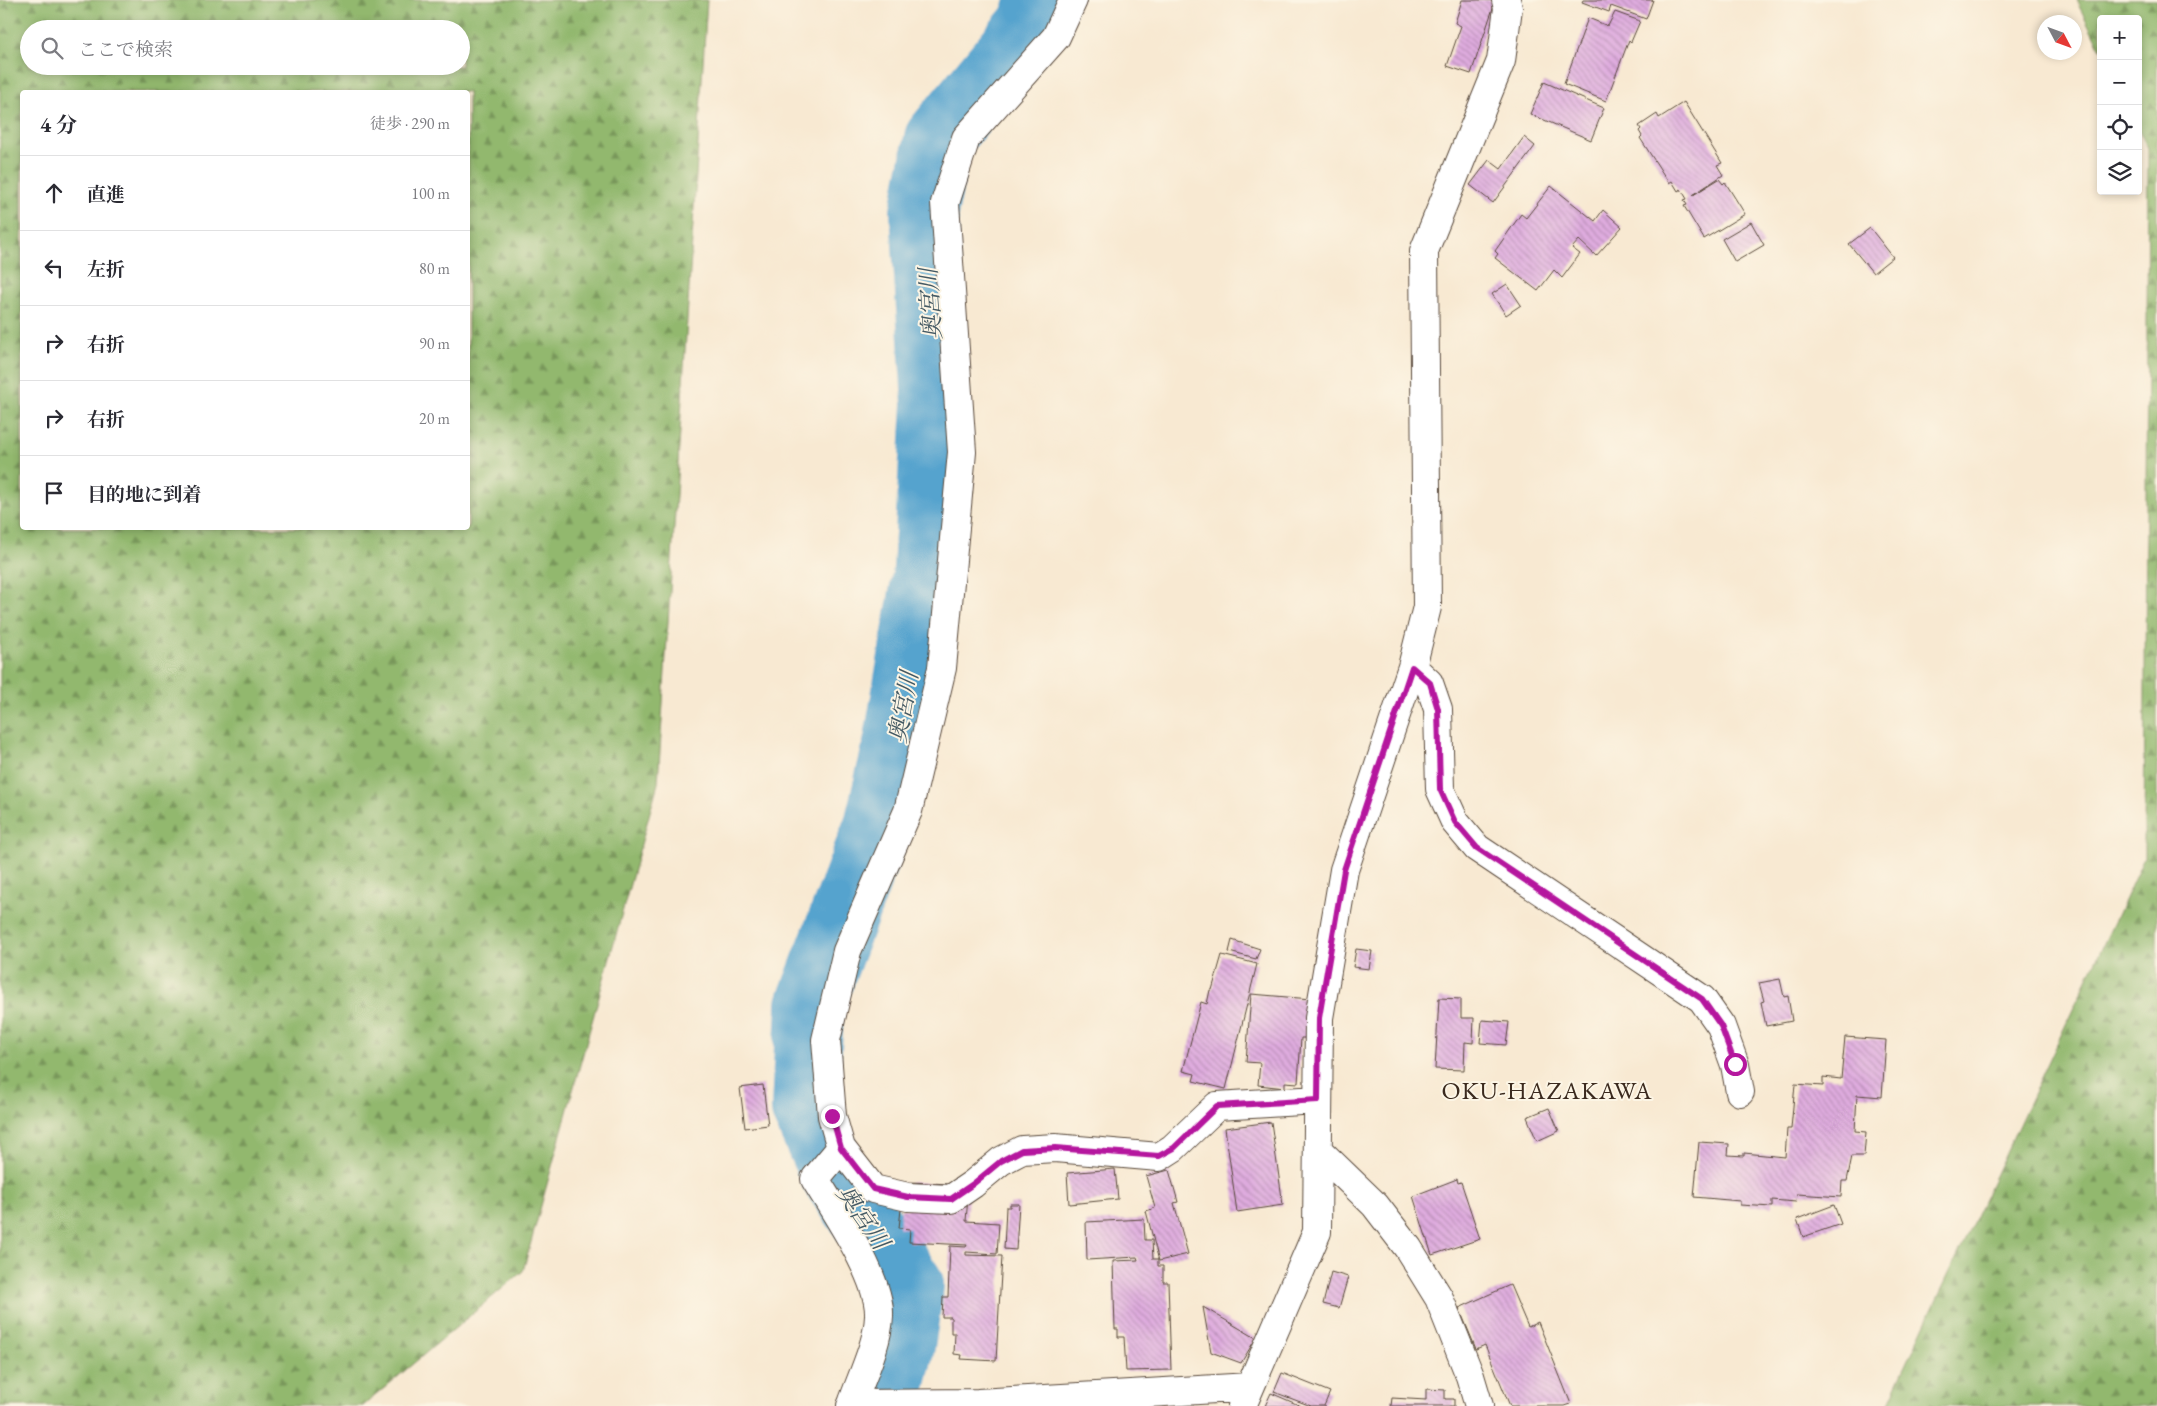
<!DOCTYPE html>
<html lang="ja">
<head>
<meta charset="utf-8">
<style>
  body { margin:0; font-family:"EB Garamond","Noto Serif JP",serif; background:#f7f7f7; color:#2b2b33 }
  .controls { position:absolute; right:15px; top:15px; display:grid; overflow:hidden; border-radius:5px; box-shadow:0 2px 8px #0003 }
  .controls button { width:45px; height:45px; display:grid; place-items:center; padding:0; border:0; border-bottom:1px solid #e1e1e2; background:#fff; color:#2b2b33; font:25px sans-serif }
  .compass { position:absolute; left:2037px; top:15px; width:45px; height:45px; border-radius:50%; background:#fff; box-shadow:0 2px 8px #0003; rotate:131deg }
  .stop { position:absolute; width:15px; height:15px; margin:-11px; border:4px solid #b5179e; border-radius:50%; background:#fff }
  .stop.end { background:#b5179e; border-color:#fff; box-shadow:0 1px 5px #0008 }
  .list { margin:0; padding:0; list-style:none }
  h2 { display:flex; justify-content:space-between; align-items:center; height:65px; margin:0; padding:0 20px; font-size:21px }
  h2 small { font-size:16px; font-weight:400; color:#7c7c81 }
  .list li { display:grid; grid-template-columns:32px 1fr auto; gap:15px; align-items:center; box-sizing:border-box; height:75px; padding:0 20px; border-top:1px solid #e1e1e2 }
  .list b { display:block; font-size:19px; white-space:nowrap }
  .list em { font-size:16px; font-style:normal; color:#7c7c81 }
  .icon { flex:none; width:28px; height:28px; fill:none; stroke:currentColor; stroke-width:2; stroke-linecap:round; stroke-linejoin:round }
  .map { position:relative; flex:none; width:2157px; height:1406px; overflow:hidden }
  .search { position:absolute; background:#fff; box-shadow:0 2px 8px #0003; left:20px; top:20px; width:450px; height:55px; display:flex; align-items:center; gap:12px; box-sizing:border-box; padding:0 18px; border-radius:28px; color:#7c7c81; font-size:19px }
  .panel { position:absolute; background:#fff; box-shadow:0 2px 8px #0003; left:20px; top:90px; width:450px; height:440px; border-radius:5px }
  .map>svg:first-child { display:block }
  .forest { fill:url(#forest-firs); stroke:#667146; fill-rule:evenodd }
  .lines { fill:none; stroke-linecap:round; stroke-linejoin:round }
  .river { stroke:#54a3ce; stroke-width:68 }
  .building { fill:url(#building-back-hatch) }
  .minor-casing { stroke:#574739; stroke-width:30 }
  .minor { stroke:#fff; stroke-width:28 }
  .route { stroke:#b5179e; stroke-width:6 }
  .labels { text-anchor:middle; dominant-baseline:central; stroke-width:4; stroke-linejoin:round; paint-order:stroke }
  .water-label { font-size:24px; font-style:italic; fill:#455a64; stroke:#fcf5e5 }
  .quarter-label { font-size:25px; letter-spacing:1px; fill:#3b2a1e; stroke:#fcf5e5 }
</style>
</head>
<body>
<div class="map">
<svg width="2157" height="1406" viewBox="0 0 2157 1406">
  <defs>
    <pattern id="forest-firs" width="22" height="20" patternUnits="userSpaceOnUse" patternTransform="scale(1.25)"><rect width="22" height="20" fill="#92b86e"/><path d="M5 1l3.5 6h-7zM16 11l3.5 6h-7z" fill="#78965a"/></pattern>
    <pattern id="building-back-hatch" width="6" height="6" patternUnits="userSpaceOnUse" patternTransform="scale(1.25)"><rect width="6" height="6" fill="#dfacdf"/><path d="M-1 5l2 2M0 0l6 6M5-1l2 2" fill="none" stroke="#b68cb4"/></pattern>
  </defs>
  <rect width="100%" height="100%" fill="#fcf5e5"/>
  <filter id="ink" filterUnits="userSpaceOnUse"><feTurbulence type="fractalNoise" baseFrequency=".02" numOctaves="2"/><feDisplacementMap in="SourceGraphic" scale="10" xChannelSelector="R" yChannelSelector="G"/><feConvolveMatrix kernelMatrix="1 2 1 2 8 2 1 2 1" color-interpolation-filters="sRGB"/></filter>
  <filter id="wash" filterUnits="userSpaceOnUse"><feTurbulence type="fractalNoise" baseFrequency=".0096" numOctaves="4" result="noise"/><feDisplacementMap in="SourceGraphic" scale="20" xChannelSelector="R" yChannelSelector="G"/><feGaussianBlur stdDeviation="1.12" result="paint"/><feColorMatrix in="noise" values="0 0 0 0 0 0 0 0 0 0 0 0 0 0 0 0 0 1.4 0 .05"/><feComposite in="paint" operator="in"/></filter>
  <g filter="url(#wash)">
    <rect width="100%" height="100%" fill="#f8e9d2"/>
    <path class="forest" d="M0,0H707L658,783L523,1271L363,1406H0ZM29,29H461V66H29ZM22,92H468V528H22Z
      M2076,0H2157V1406H1887L2144,858L2148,149L2138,128V19H2101V50Z"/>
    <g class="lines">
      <path class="river" d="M886,1406L901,1345L910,1285L834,1175L805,1109L810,1005L878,825L897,745L927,570L936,404L924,212L938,139L1031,26L1042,0"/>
    </g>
    <g id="blocks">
      <path class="building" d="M1462,0H1489L1495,2L1471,74L1447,66L1461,26L1455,23Z
        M1583,0H1653L1646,19L1611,6L1609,12L1582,2Z
        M1615,12L1640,21L1631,42L1629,40L1606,101L1564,84L1588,18L1608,26Z
        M1544,82L1604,108L1591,140L1530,114Z
        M1684,102L1722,163L1717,165L1723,175L1693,195L1719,179L1723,184L1725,182L1745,214L1704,239L1684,206L1687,205L1684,200L1687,199L1681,189L1678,191L1672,181L1669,183L1640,138L1642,136L1639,131L1641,129L1639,126L1657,114L1659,118Z
        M1524,137L1535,146L1493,203L1470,185L1489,160L1501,169Z
        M1551,186L1595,221L1603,210L1622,227L1596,256L1579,240L1572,248L1580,254L1562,278L1554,270L1538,291L1495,258L1498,254L1495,251L1521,214L1526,218Z
        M1751,222L1764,245L1735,262L1722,239Z
        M1870,228L1893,257L1873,273L1849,244Z
        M1507,284L1521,305L1506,315L1492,294Z
        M1232,940L1260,949L1256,959L1229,952Z
        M1356,949L1372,951L1369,969L1353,967Z
        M1222,955L1257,964L1226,1089L1193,1081L1195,1074L1183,1071L1201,1002L1207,1004L1210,990H1212Z
        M1780,979L1784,997L1788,996L1792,1021L1766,1026L1761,1002L1764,1001L1759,983Z
        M1251,994L1311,999L1308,1038H1301L1298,1083L1285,1082V1088L1258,1085L1260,1063L1246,1062Z
        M1439,998L1461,999V1018H1474L1473,1043L1465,1042L1464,1070L1435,1069Z
        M1482,1020L1509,1022L1506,1045L1480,1043Z
        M1845,1037L1886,1040L1882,1097L1857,1095L1855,1131L1866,1132L1864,1156H1852L1847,1181H1842L1841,1197L1797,1194L1796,1202L1772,1200V1207L1740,1205V1201L1694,1197L1699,1142L1729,1144L1728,1155L1744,1156V1153L1785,1157L1787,1129H1791L1795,1084L1823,1086V1077L1841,1079Z
        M763,1085L768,1125L745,1128L740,1088Z
        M1549,1108L1559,1131L1537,1141L1527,1117Z
        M1271,1122L1283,1205L1237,1212L1225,1128Z
        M1115,1169L1118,1199L1069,1204L1067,1173Z
        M1169,1170L1178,1202L1174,1203L1188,1254L1159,1261L1146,1211L1155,1208L1146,1176Z
        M1457,1179L1458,1183L1461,1182L1480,1239L1432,1255L1413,1196Z
        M910,1182L969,1185L966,1221L999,1223L997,1254L966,1252V1255L1002,1256L996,1361L961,1359L962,1355L954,1354L955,1333H951V1317H942L943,1297H948L950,1246L966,1247L967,1245L909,1242L910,1229L899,1228L901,1209H908Z
        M1010,1204H1019L1016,1250L1004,1249L1006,1207H1010Z
        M1834,1205L1841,1224L1803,1237L1797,1219Z
        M1144,1219L1145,1240H1152L1153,1259H1158V1266H1163V1282H1168L1171,1370L1126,1371L1124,1337H1118V1329H1115L1113,1261L1138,1260L1137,1257L1087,1260L1086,1222Z
        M1331,1272L1348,1277L1339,1308L1323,1304Z
        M1510,1285L1528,1327L1538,1322L1571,1404L1565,1406H1510L1485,1345L1476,1349L1459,1308Z
        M1203,1307L1256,1338L1241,1363L1211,1352Z
        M1282,1373L1330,1392L1324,1406H1311L1274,1392Z
        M1426,1389L1445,1390V1399H1454V1406H1391L1392,1398L1426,1400Z
        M1271,1393L1301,1406H1265Z"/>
    </g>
  </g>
  <g filter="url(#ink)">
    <use href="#blocks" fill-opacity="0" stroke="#574739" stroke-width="1"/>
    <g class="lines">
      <defs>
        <path id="minor" d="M1412,667L1429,683L1438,709L1440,789L1455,822L1477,848L1702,999L1721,1026L1735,1065L1740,1092
          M841,1148L873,1189L908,1197L951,1199L973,1184L1001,1161L1022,1150L1055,1148L1159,1157L1173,1148L1217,1106L1318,1100
          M1318,1150L1375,1205L1408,1248L1439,1298L1470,1376L1479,1406
          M852,1404C861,1378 878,1344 879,1316C881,1279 835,1212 815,1179L841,1148L832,1116L826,1040L847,951L908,811L942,668L962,452L945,203L966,138L1056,37L1073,0
          M851,1406L852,1404L978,1403L1250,1387
          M1242,1406L1317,1232L1319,1018L1344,870L1412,667L1427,607L1424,251L1501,61L1508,8L1506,0"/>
      </defs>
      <use href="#minor" class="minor-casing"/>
      <use href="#minor" class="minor"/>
    </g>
  </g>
  <g class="lines" filter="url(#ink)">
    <path class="route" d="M832,1116L841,1148L873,1189L908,1197L951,1199L973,1184L1001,1161L1022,1150L1055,1148L1159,1156L1174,1148L1217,1106L1318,1100L1319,1018L1344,870L1412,667L1430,683L1438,709L1440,789L1455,822L1477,848L1702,999L1721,1026L1735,1064"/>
  </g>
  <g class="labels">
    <g class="water-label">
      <text transform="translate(930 304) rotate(-94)">奥宮川</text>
      <text transform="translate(903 707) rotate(-80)">奥宮川</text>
      <text transform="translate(863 1217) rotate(55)">奥宮川</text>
    </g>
    <g class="quarter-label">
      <text x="1547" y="1090">OKU-HAZAKAWA</text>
    </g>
  </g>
</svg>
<div class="controls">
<button>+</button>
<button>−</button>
<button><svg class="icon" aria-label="locate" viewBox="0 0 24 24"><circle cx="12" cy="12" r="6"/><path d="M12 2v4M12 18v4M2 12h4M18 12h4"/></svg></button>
<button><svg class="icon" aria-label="layers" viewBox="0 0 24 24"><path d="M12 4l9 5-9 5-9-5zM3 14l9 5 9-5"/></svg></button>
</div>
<svg class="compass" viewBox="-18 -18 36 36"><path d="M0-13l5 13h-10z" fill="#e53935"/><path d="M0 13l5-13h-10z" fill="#7c7c81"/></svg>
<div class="stop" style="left:1735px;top:1064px"></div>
<div class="stop end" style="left:832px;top:1116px"></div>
<div class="search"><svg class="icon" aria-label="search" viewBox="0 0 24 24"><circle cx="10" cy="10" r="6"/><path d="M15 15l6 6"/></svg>ここで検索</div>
<section class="panel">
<h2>4 分<small>徒歩 · 290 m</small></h2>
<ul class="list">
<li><svg class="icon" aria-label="ahead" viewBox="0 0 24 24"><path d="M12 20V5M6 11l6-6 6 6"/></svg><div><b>直進</b></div><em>100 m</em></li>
<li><svg class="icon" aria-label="left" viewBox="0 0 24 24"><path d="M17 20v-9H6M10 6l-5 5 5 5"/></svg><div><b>左折</b></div><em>80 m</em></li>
<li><svg class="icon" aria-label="right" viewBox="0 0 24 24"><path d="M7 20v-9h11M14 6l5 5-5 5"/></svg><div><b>右折</b></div><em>90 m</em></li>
<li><svg class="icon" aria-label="right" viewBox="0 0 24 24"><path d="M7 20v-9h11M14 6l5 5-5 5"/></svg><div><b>右折</b></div><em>20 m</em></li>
<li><svg class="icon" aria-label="arrive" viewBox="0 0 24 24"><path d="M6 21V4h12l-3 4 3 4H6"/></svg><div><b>目的地に到着</b></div></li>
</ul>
</section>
</div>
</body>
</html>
